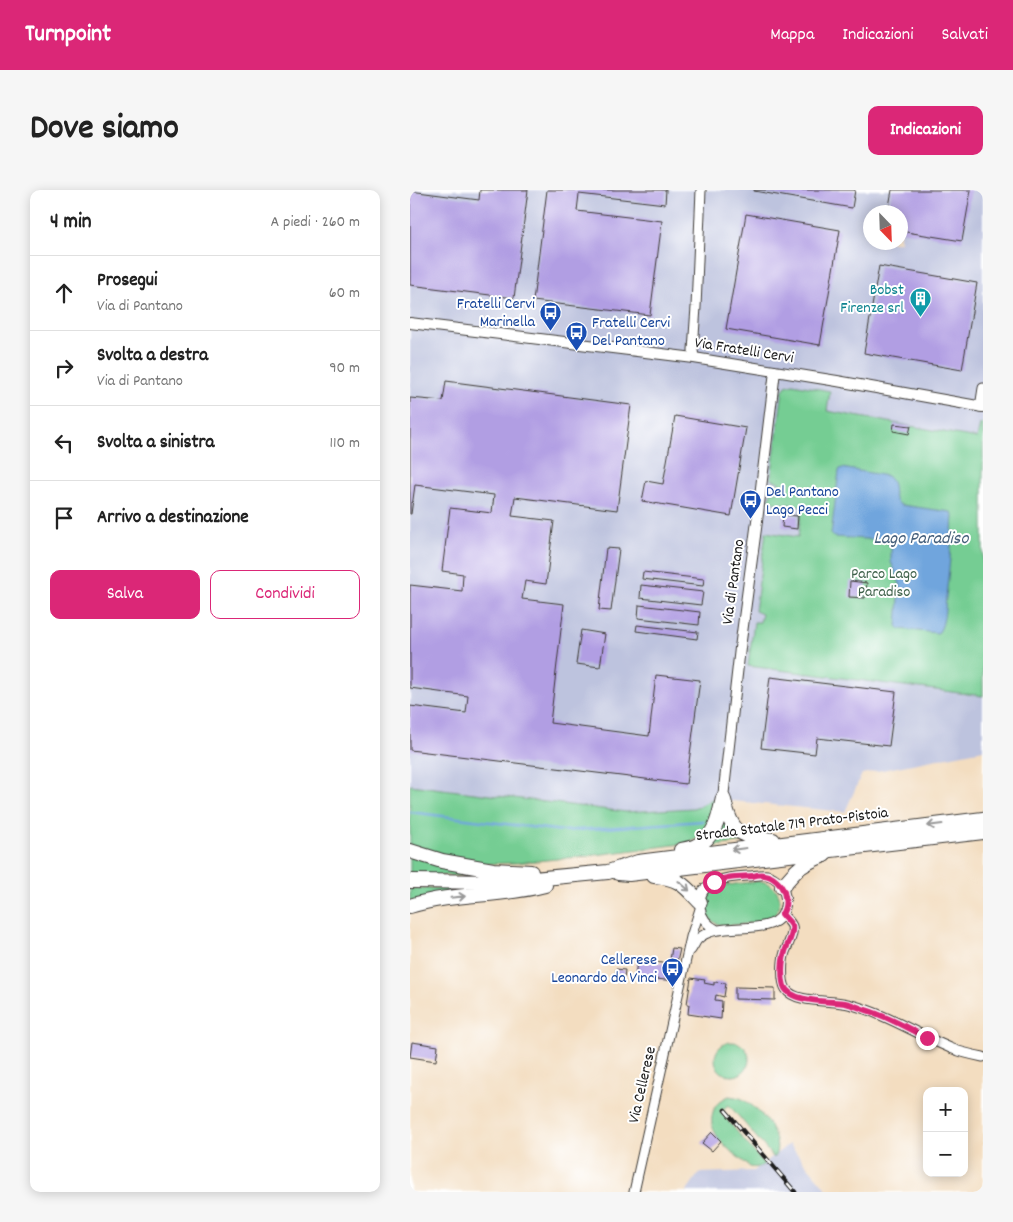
<!DOCTYPE html>
<html lang="it">
<head>
<meta charset="utf-8">
<style>
  body { margin:0; font-family:Dekko,sans-serif; background:#f6f6f6; color:#222 }
  .controls { position:absolute; right:15px; bottom:15px; display:grid; overflow:hidden; border-radius:10px; box-shadow:0 2px 12px #0003 }
  .controls button { width:45px; height:45px; display:grid; place-items:center; padding:0; border:0; border-bottom:1px solid #e0e0e0; background:#fff; color:#222; font:25px sans-serif }
  .compass { position:absolute; left:453px; top:15px; width:45px; height:45px; border-radius:50%; background:#fff; box-shadow:0 2px 12px #0003; rotate:157deg }
  .stop { position:absolute; width:15px; height:15px; margin:-11px; border:4px solid #db2777; border-radius:50%; background:#fff }
  .stop.end { background:#db2777; border-color:#fff; box-shadow:0 1px 5px #0008 }
  .list { margin:0; padding:0; list-style:none }
  h2 { display:flex; justify-content:space-between; align-items:center; height:65px; margin:0; padding:0 20px; font-size:21px }
  h2 small { font-size:16px; font-weight:400; color:#767676 }
  .list li { display:grid; grid-template-columns:32px 1fr auto; gap:15px; align-items:center; box-sizing:border-box; height:75px; padding:0 20px; border-top:1px solid #e0e0e0 }
  .list b { display:block; font-size:19px; white-space:nowrap }
  .list p { margin:0; font-size:16px; white-space:nowrap; color:#767676 }
  .list em { font-size:16px; font-style:normal; color:#767676 }
  .actions { display:flex; gap:10px; padding:15px 20px }
  .actions a { flex:1; padding:11px 0; border:1px solid #db2777; border-radius:10px; text-align:center; font-size:18px; color:#db2777 }
  .actions .main { background:#db2777; color:#fff }
  .icon { flex:none; width:28px; height:28px; fill:none; stroke:currentColor; stroke-width:2; stroke-linecap:round; stroke-linejoin:round }
  .map { position:relative; flex:none; width:573px; height:1002px; overflow:hidden; border-radius:10px }
  header { display:flex; align-items:center; gap:30px; box-sizing:border-box; height:70px; padding:0 25px; background:#db2777; color:#fff }
  header strong { font-size:24px }
  nav { display:flex; gap:28px; margin-inline-start:auto; font-size:18px }
  .intro { display:flex; align-items:center; justify-content:space-between; box-sizing:border-box; height:120px; padding:0 30px }
  h1 { margin:0; font-size:35px }
  .button { padding:12px 22px; border-radius:10px; background:#db2777; color:#fff; font-size:18px; font-weight:700 }
  main { display:flex; gap:30px; padding:0 30px }
  aside { flex:1; background:#fff; border-radius:10px; box-shadow:0 2px 12px #0003 }
  .map>svg:first-child { display:block }
  .industrial { fill:#bdc3de; fill-rule:evenodd }
  .green { fill:#75cd93; stroke:#487458 }
  .water { fill:#6fa5dd; stroke:#46607c }
  .lines { fill:none; stroke-linecap:round; stroke-linejoin:round }
  .stream { stroke:#6fa5dd; stroke-width:2.5 }
  .building { fill:#b19ee3 }
  .minor-casing { stroke:#3c3935; stroke-width:11 }
  .tertiary-casing { stroke:#3c3935; stroke-width:12 }
  .trunk-casing { stroke:#3c3935; stroke-width:16 }
  .minor { stroke:#fff; stroke-width:9 }
  .tertiary { stroke:#fff; stroke-width:10 }
  .trunk { stroke:#fff; stroke-width:14 }
  .rail-casing { stroke:#1c1c1c; stroke-width:4.5 }
  .rail { stroke:#fff; stroke-width:2.5; stroke-dasharray:8; stroke-linecap:butt }
  .oneway { stroke:#999 }
  .route { stroke:#db2777; stroke-width:6 }
  .labels { text-anchor:middle; dominant-baseline:central; stroke-width:4; stroke-linejoin:round; paint-order:stroke }
  .culture-label { font-size:16px; fill:#0d838f; stroke:#fff; text-anchor:end }
  .transit-label { font-size:16px; fill:#164399; stroke:#fff; text-anchor:end }
  .street-label { font-size:16px; fill:#1c1c1c; stroke:#fff }
  .park-label { font-size:16px; fill:#40634c; stroke:#fff }
  .water-label { font-size:18px; font-style:italic; fill:#46607c; stroke:#fff }
</style>
</head>
<body>
<header>
<strong>Turnpoint</strong>
<nav><a>Mappa</a><a>Indicazioni</a><a>Salvati</a></nav>
</header>
<div class="intro"><h1>Dove siamo</h1><a class="button">Indicazioni</a></div>
<main>
<aside>
<h2>4 min<small>A piedi · 260 m</small></h2>
<ul class="list">
<li><svg class="icon" aria-label="ahead" viewBox="0 0 24 24"><path d="M12 20V5M6 11l6-6 6 6"/></svg><div><b>Prosegui</b><p>Via di Pantano</p></div><em>60 m</em></li>
<li><svg class="icon" aria-label="right" viewBox="0 0 24 24"><path d="M7 20v-9h11M14 6l5 5-5 5"/></svg><div><b>Svolta a destra</b><p>Via di Pantano</p></div><em>90 m</em></li>
<li><svg class="icon" aria-label="left" viewBox="0 0 24 24"><path d="M17 20v-9H6M10 6l-5 5 5 5"/></svg><div><b>Svolta a sinistra</b></div><em>110 m</em></li>
<li><svg class="icon" aria-label="arrive" viewBox="0 0 24 24"><path d="M6 21V4h12l-3 4 3 4H6"/></svg><div><b>Arrivo a destinazione</b></div></li>
</ul>
<div class="actions"><a class="main">Salva</a><a>Condividi</a></div>
</aside>
<div class="map">
<svg width="573" height="1002" viewBox="0 0 573 1002">
  <rect width="100%" height="100%" fill="#fff"/>
  <filter id="ink" filterUnits="userSpaceOnUse"><feTurbulence type="fractalNoise" baseFrequency=".02" numOctaves="2"/><feDisplacementMap in="SourceGraphic" scale="10" xChannelSelector="R" yChannelSelector="G"/><feConvolveMatrix kernelMatrix="1 2 1 2 8 2 1 2 1" color-interpolation-filters="sRGB"/></filter>
  <filter id="wash" filterUnits="userSpaceOnUse"><feTurbulence type="fractalNoise" baseFrequency=".0096" numOctaves="4" result="noise"/><feDisplacementMap in="SourceGraphic" scale="20" xChannelSelector="R" yChannelSelector="G"/><feGaussianBlur stdDeviation="1.12" result="paint"/><feColorMatrix in="noise" values="0 0 0 0 0 0 0 0 0 0 0 0 0 0 0 0 0 1.4 0 .05"/><feComposite in="paint" operator="in"/></filter>
  <g filter="url(#wash)">
    <rect width="100%" height="100%" fill="#f3ddc0"/>
    <path class="industrial" d="M0,0H573V560L452,584L435,622L302,609L292,615L283,618L216,622L0,595ZM460,22H490V52H460Z
      M379,954L419,1002H276L289,983L344,981Z"/>
    <path class="green" d="M383,194L420,201L417,221L567,248L570,234H573V506L338,476L344,432H350L352,424L345,421L356,342L388,347L392,316L359,312L361,302H367L369,292L361,289L373,200L376,196Z
      M0,595L216,622L283,618L292,615L302,609L304,610L306,613L300,639L280,653L177,666L106,673L72,674L0,657Z
      M313,628L335,650V652L298,657Z
      M0,666L79,684L45,686L0,685Z
      M350,691C363,693 374,704 368,718C367,723 363,727 358,729C350,733 315,737 308,734C288,727 292,703 309,696Z
      M0,698H87L0,712Z
      M305 869a17 17 0 1 1 34 0a17 17 0 1 1-34 0Z
      M319,906C324,907 330,907 334,910C351,920 375,948 364,968L319,915L310,921L354,974C349,978 345,978 340,977C325,964 295,945 303,922C305,914 312,909 319,906Z"/>
    <path class="water" d="M432,278L477,286C489,295 478,308 491,315L541,322L543,325C542,352 539,380 536,407C535,418 535,433 529,442L527,443L490,439L487,436L490,394L481,372V358L478,353L473,350L424,347L421,344L429,281L430,279Z"/>
    <g class="lines">
      <path class="stream" d="M0,622L153,641L293,631"/>
    </g>
    <g id="blocks">
      <path class="building" d="M70,0H118L104,108L0,95V1L69,10Z
        M137,0H256L255,14L169,4L167,21L252,31L240,125L123,111Z
        M344,0H445L442,18L344,1Z
        M482,0H561L552,51L490,41V22H478Z
        M336,24L430,40L410,155L316,139Z
        M469,76L567,93L552,180L454,163Z
        M36,191L221,215L207,320L105,307L102,326L144,331L136,394L115,391L112,409L154,414L140,533L239,546L246,485L290,490L276,594L0,560V516L56,523L58,506L0,498V395L52,401L53,384L32,381L40,318L82,323L84,305L5,295L1,324H0V208L33,211Z
        M265,226L336,238L321,326L232,311L236,291L253,294Z
        M484,234L501,236L499,244L483,241Z
        M373,325L388,326L387,339L372,337Z
        M196,358L209,359L201,421L189,420Z
        M233,382L294,389L293,396L232,389Z
        M440,391L457,393L455,408L439,407Z
        M231,395L293,402L291,415L230,408Z
        M229,415L290,422L289,435L228,428Z
        M227,435L288,442L287,449L226,441Z
        M171,440L195,444L190,477L166,474Z
        M360,487L486,502L479,556L407,548L405,564L351,558Z
        M262,758L270,759L267,772L260,770Z
        M227,771L267,774L266,791L225,787Z
        M206,779L215,780L214,788L205,787Z
        M281,788L295,790L294,793L304,795V792L316,793L314,807L306,805L305,810L312,811L311,829L278,824L279,814H277Z
        M325,797L365,798V810L325,809Z
        M2,852L28,856L26,871L0,867Z
        M302,942L311,951L302,961L292,953Z"/>
    </g>
  </g>
  <g filter="url(#ink)">
    <use href="#blocks" fill-opacity="0" stroke="#3c3935" stroke-width="1"/>
    <g class="lines">
      <defs>
        <path id="minor" d="M284,168L283,160L286,117L291,0
          M570,217L573,198
          M372,725C376,728 380,732 382,736C384,744 378,754 375,762C372,771 371,791 376,799C384,813 422,810 438,814C475,823 508,845 543,859C553,863 563,865 573,867
          M281,760C283,757 285,753 287,750C306,729 359,747 372,725C380,711 374,689 357,685C351,684 343,686 338,686C319,687 287,689 290,717C291,728 297,735 307,740
          M224,1002L281,747L290,719"/>
        <path id="tertiary" d="M0,133L284,168L427,191L573,217
          M313,608L330,458L347,331L365,181"/>
        <path id="trunk" d="M314,610C322,645 329,645 363,650
          M271,660C276,659 282,658 286,656C306,647 309,626 313,608
          M0,661L32,671L83,680L121,682
          M208,683L219,684L573,642
          M244,686C269,688 273,694 290,712
          M0,691L91,692L198,682L228,672L573,629
          M372,697C387,678 392,674 414,665
          M0,716C44,702 91,707 135,695"/>
      </defs>
      <use href="#minor" class="minor-casing"/>
      <use href="#tertiary" class="tertiary-casing"/>
      <use href="#trunk" class="trunk-casing"/>
      <use href="#minor" class="minor"/>
      <use href="#tertiary" class="tertiary"/>
      <use href="#trunk" class="trunk"/>
      <defs>
        <path id="rail" d="M315,920L385,1002"/>
      </defs>
      <use href="#rail" class="rail-casing"/>
      <use href="#rail" class="rail"/>
    </g>
    <defs><path id="oneway-shaft" d="M-6 0H5M1.5-3L5.5 0L1.5 3" fill="none" stroke-width="1.6" stroke-linecap="round" stroke-linejoin="round" transform="scale(1.25)"/></defs>
    <g class="oneway">
      <use href="#oneway-shaft" transform="translate(525 635) rotate(173)"/>
      <use href="#oneway-shaft" transform="translate(329 659) rotate(173)"/>
      <use href="#oneway-shaft" transform="translate(274 696) rotate(41)"/>
      <use href="#oneway-shaft" transform="translate(48 707) rotate(-6)"/>
    </g>
  </g>
  <g class="lines" filter="url(#ink)">
    <path class="route" d="M304,692C316,686 330,687 343,686C346,685 351,684 354,685C363,686 371,694 374,702C376,709 376,718 372,724C375,728 380,732 382,736C384,745 377,754 375,762C372,771 371,787 374,796C380,813 420,811 435,813C441,814 447,817 453,819C476,826 496,837 517,848"/>
  </g>
  <defs>
    <symbol id="building-pin" viewBox="-11 -11 22 30"><path d="M0 17L-7.5 6A9.5 9.5 0 1 1 7.5 6Z" fill="#0f9aa8" stroke="#fff"/><path d="M-4-6H4V6H1V3H-1V6H-4ZM-2.5-4.3h1.7v1.8h-1.7ZM.8-4.3h1.7v1.8H.8ZM-2.5-1h1.7V.8h-1.7ZM.8-1h1.7V.8H.8Z" fill="#fff"/></symbol>
    <symbol id="bus-pin" viewBox="-11 -11 22 30"><path d="M0 17L-7.5 6A9.5 9.5 0 1 1 7.5 6Z" fill="#1a4fb4" stroke="#fff"/><path d="M-5-6H5V4H4V6H2V4H-2V6H-4V4H-5ZM-3.5-4V0h7V-4ZM-3.5 1.2v1.5H-2V1.2ZM2 1.2v1.5H3.5V1.2Z" fill="#fff"/></symbol>
  </defs>
  <g fill-rule="evenodd">
    <use href="#building-pin" x="498" y="96" width="25" height="34"/>
    <use href="#bus-pin" x="128" y="110" width="25" height="34"/>
    <use href="#bus-pin" x="154" y="130" width="25" height="34"/>
    <use href="#bus-pin" x="328" y="298" width="25" height="34"/>
    <use href="#bus-pin" x="250" y="766" width="25" height="34"/>
  </g>
  <g class="labels">
    <g class="culture-label">
      <text x="494" y="100">Bobst<tspan x="494" dy="18">Firenze srl</tspan></text>
    </g>
    <g class="transit-label">
      <text x="125" y="114">Fratelli Cervi<tspan x="125" dy="18">Marinella</tspan></text>
      <text x="182" y="133" text-anchor="start">Fratelli Cervi<tspan x="182" dy="18">Del Pantano</tspan></text>
      <text x="356" y="302" text-anchor="start">Del Pantano<tspan x="356" dy="18">Lago Pecci</tspan></text>
      <text x="247" y="770">Cellerese<tspan x="247" dy="18">Leonardo da Vinci</tspan></text>
    </g>
    <g class="street-label">
      <text transform="translate(334 161) rotate(9)">Via Fratelli Cervi</text>
      <text transform="translate(324 392) rotate(-82)">Via di Pantano</text>
      <text transform="translate(382 635) rotate(-7)">Strada Statale 719 Prato-Pistoia</text>
      <text transform="translate(233 895) rotate(-77)">Via Cellerese</text>
    </g>
    <g class="park-label">
      <text x="474" y="384">Parco Lago<tspan x="474" dy="18">Paradiso</tspan></text>
    </g>
    <g class="water-label">
      <text x="511" y="349">Lago Paradiso</text>
    </g>
  </g>
</svg>
<div class="controls">
<button>+</button>
<button>−</button>
</div>
<svg class="compass" viewBox="-18 -18 36 36"><path d="M0-13l5 13h-10z" fill="#e53935"/><path d="M0 13l5-13h-10z" fill="#767676"/></svg>
<div class="stop" style="left:304px;top:692px"></div>
<div class="stop end" style="left:517px;top:848px"></div>
</div>
</main>
</body>
</html>
